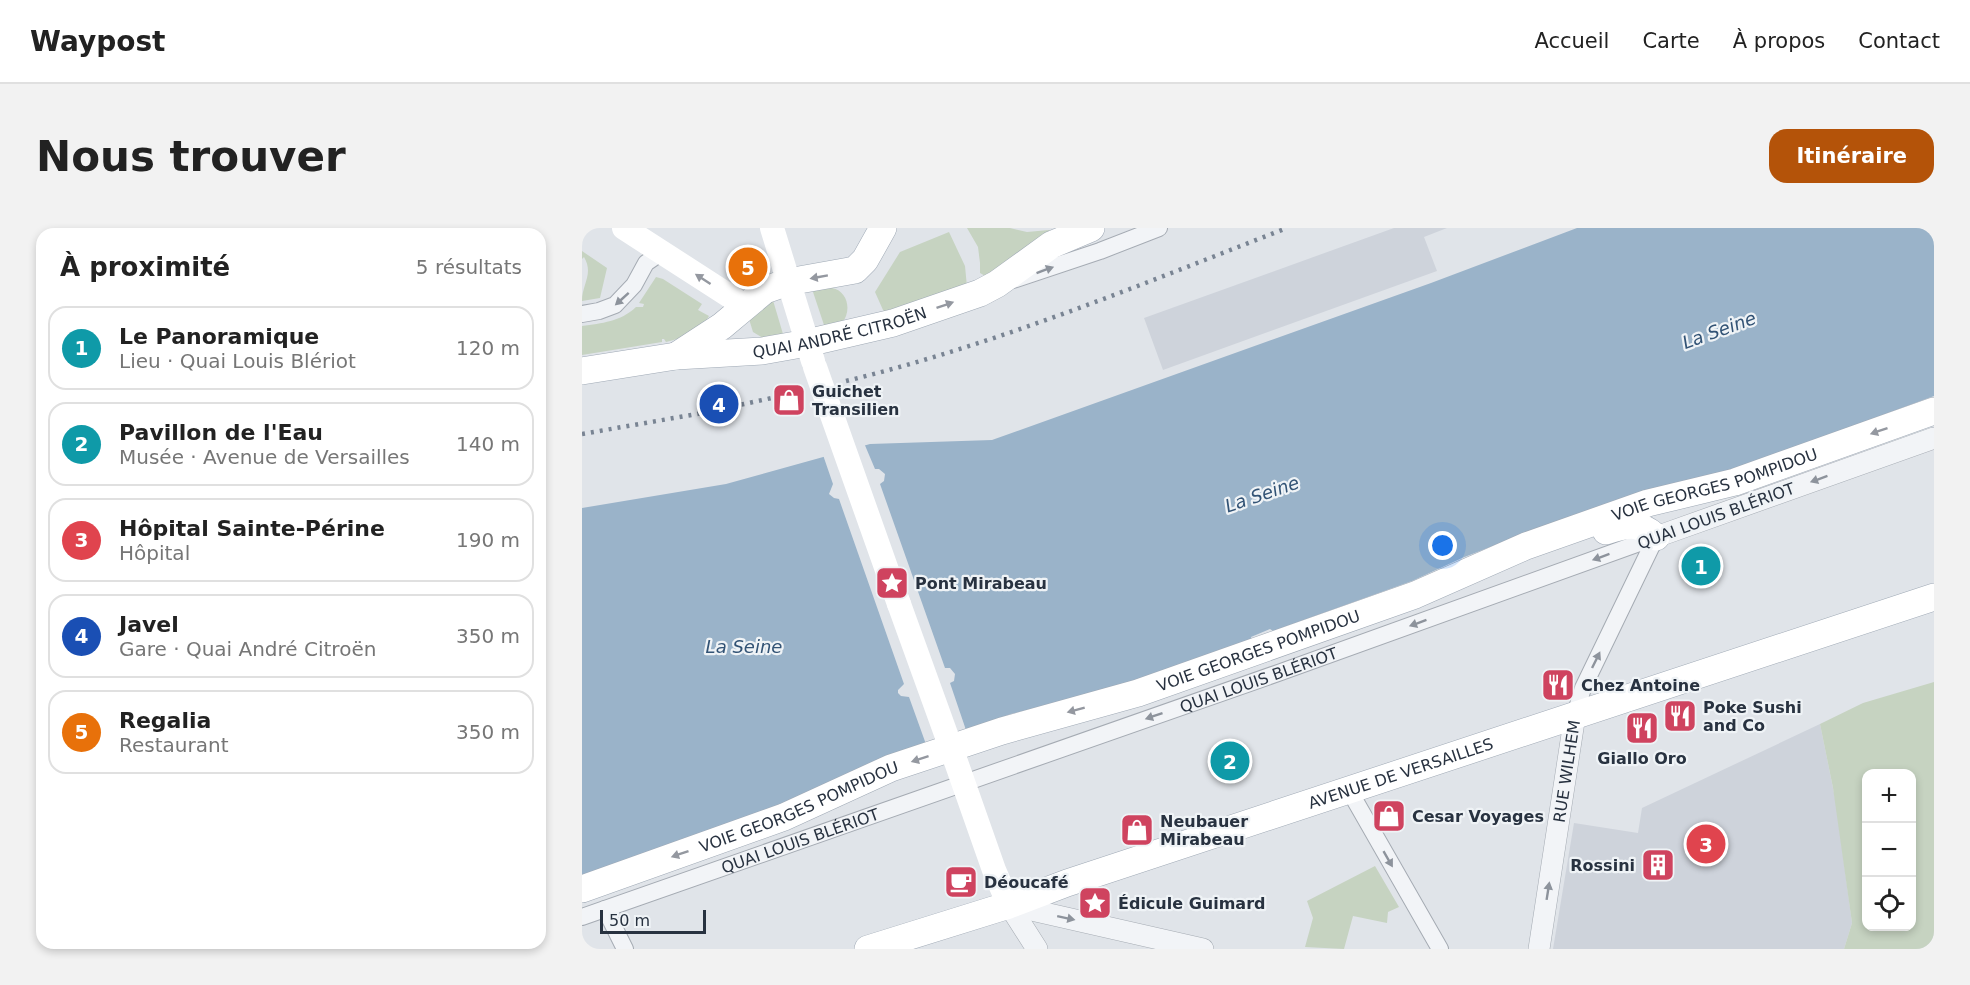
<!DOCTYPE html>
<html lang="fr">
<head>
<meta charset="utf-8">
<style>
  body { margin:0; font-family:"DejaVu Sans",sans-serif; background:#f2f2f2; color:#222 }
  .controls { position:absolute; right:18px; bottom:18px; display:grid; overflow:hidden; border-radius:12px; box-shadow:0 3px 9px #0003 }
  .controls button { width:54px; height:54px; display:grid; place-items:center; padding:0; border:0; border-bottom:2px solid #e0e0e0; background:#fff; color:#222; font:30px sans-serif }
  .scale { position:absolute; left:18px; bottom:15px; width:106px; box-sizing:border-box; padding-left:6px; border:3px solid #283240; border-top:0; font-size:16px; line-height:21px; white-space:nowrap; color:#283240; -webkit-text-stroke:4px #eff3f6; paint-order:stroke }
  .you { position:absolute; left:861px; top:318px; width:21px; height:21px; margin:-15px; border:4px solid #fff; border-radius:50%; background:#1a73e8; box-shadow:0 0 0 9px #1a73e833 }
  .badge { display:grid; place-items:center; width:39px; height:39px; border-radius:50%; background:#b45309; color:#fff; font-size:20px; font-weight:700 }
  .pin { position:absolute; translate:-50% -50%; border:3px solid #fff; box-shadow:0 2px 6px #0006 }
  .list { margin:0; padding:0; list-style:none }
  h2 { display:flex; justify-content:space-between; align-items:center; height:78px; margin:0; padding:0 24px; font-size:26px }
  h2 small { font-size:20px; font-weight:400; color:#767676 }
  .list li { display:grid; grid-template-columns:39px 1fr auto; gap:18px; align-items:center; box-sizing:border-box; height:84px; margin:0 12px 12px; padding:0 12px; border:2px solid #e0e0e0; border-radius:18px }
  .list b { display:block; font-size:22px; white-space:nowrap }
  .list p { margin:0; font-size:20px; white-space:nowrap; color:#767676 }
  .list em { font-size:20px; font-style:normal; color:#767676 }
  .icon { flex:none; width:33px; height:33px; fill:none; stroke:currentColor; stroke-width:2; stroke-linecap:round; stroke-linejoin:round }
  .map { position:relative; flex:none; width:1352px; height:721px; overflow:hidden; border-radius:18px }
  header { display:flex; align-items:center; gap:36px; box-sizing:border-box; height:84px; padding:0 30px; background:#fff; border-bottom:2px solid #e0e0e0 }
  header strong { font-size:28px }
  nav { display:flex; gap:33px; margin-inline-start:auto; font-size:21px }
  .intro { display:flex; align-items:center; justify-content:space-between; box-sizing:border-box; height:144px; padding:0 36px }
  h1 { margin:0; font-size:42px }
  .button { padding:15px 27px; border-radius:18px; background:#b45309; color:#fff; font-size:21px; font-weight:700 }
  main { display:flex; gap:36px; padding:0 36px }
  aside { flex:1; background:#fff; border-radius:18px; box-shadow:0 3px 9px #0003 }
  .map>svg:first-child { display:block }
  .built { fill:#ced3db }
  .green { fill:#c6d3c1; fill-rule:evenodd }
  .water { fill:#9ab3c9 }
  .pier { fill:#e0e4e9 }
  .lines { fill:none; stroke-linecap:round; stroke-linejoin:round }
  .minor-casing { stroke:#a5abb3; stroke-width:18 }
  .tertiary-casing { stroke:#a5abb3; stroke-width:22 }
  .primary-casing { stroke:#9fa9b5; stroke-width:28 }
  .minor { stroke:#f2f4f7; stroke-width:16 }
  .tertiary { stroke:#f2f4f7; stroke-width:21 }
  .secondary { stroke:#fff; stroke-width:24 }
  .primary { stroke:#fff; stroke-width:27 }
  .rail { stroke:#798493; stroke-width:4.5; stroke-dasharray:3 6; stroke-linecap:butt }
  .secondary-bridge { stroke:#fff; stroke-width:24 }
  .oneway { fill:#8d939c }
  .oneway2 { fill:#9498a0 }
  .labels { text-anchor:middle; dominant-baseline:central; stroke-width:4.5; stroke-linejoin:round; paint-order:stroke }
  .street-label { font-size:16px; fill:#283240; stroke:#eff3f6 }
  .poi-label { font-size:16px; font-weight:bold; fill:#283240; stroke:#eff3f6; text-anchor:start }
  .water-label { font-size:18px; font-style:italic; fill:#325375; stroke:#eff3f6 }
</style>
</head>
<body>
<header>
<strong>Waypost</strong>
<nav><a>Accueil</a><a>Carte</a><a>À propos</a><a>Contact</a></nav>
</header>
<div class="intro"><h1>Nous trouver</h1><a class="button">Itinéraire</a></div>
<main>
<aside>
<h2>À proximité<small>5 résultats</small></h2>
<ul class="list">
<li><span class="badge" style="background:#0f9aa8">1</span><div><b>Le Panoramique</b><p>Lieu · Quai Louis Blériot</p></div><em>120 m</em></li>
<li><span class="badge" style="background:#0f9aa8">2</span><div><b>Pavillon de l'Eau</b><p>Musée · Avenue de Versailles</p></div><em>140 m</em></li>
<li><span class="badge" style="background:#e0444e">3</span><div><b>Hôpital Sainte-Périne</b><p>Hôpital</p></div><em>190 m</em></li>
<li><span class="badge" style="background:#1a4fb4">4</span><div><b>Javel</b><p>Gare · Quai André Citroën</p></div><em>350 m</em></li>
<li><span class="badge" style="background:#e8710a">5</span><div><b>Regalia</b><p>Restaurant</p></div><em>350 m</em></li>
</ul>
</aside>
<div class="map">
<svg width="1352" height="721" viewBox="0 0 1352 721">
  <rect width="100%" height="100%" fill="#e0e4e9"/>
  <path class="built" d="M812,0H865L842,9L855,43L581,142L562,90Z
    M1238,496L1254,575L1270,695L1262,721H971L992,595L1056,605L1060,580Z"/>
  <path class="green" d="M385,0H428L445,4L467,2L468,7L405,49L398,45V35L396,19Z
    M367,4L383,38L385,59L307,87L301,82L293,64L318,24Z
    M0,23L25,40L18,70L0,73C0,56 12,46 2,29L0,31Z
    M74,49L81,51L120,76L116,82L127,88C118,104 100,110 84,114L82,111H80V114L0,127V98C20,95 38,94 54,79H61L62,76L57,75Z
    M250,60C266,63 270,83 260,95L243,100L231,64L232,62Z
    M190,69L201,106L181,110L171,104L167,91Z
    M1352,454V721H1262L1270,695L1251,560L1238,496L1281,475ZM1284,546H1330V698H1284Z
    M793,638L817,679L806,684L805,695L771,688L762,721L723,719L731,690L725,673Z"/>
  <path class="water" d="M995,0H1352V168L1157,240L936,308L880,330L830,353L691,403L688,401L669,409L670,412L515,465L429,486L323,524L228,567L0,648V280L144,256L288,216L410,212L849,55Z"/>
  <path class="pier" d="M282,215L293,241H297L303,246L302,253L298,256L363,440H368L373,446L372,453L368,455L385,505L345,519L327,469L319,468L316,465V462L322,456L257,271L252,270L247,266L251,256L241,227Z"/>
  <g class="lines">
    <defs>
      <g id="minor">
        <path d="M431,52L518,23L577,0"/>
        <path d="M0,86L17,83L33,77L52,57L64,35L80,24"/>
        <path d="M993,487L1001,460L1074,309"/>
        <path d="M767,562L858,721"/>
        <path d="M23,681L43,721"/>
        <path id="s1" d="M0,689L699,444L1074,309"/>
      </g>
      <g id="tertiary">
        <path d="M1074,309L1352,210"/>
        <path d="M427,677L621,721"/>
        <path d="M427,677L455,721"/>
        <path id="s2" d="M957,721L993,487"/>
      </g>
      <g id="primary">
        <path d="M94,128L140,98L183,62L206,54L273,42L283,32L301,0"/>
        <path id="s3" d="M0,143L94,128L180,123L225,115L311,95L398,65L415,56L469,17L509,0"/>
        <path d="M1024,303C1046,296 1056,293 1074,309"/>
        <path id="s4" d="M0,661L202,589L309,540L420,503L556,465L833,367L944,318L1066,275L1153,254L1352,183"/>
        <path id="s5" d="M286,721L427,677L485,655L1352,369"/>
      </g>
    </defs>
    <use href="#minor" class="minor-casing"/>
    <use href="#tertiary" class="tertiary-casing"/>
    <use href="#primary" class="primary-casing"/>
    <use href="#minor" class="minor"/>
    <use href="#tertiary" class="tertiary"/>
    <path class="secondary" d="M42,0L163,78
      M190,0L231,133
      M245,173L317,376
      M373,531L412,642L427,677"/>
    <use href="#primary" class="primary"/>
    <path class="rail" d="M264,153C416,116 560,56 705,0
      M0,206L115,186L190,170"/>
    <path class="secondary-bridge" d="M233,139L245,173
      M317,376L373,531"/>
  </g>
  <defs><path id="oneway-solid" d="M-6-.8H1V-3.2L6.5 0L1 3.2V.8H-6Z" transform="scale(1.5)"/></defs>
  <g class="oneway">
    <use href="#oneway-solid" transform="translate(463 42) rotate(-20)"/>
    <use href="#oneway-solid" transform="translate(40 71) rotate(138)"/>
    <use href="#oneway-solid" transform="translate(1237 251) rotate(160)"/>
    <use href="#oneway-solid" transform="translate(1019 329) rotate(160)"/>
    <use href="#oneway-solid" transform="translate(836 395) rotate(160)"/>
    <use href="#oneway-solid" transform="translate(1014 432) rotate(-64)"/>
    <use href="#oneway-solid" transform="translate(572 488) rotate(161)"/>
    <use href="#oneway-solid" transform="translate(806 631) rotate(60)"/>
    <use href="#oneway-solid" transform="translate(966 663) rotate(-81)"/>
    <use href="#oneway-solid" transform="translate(484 690) rotate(12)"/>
  </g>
  <g class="oneway2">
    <use href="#oneway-solid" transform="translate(237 49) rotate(170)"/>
    <use href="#oneway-solid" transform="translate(121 51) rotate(-147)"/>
    <use href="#oneway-solid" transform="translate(363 77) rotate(-19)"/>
    <use href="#oneway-solid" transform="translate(1297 203) rotate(161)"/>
    <use href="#oneway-solid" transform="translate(494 482) rotate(165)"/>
    <use href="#oneway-solid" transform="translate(338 531) rotate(162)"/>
    <use href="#oneway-solid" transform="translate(98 626) rotate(161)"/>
  </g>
  <defs>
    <symbol id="shop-square" viewBox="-11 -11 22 22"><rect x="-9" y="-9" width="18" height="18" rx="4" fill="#cf435f" stroke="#eff3f6"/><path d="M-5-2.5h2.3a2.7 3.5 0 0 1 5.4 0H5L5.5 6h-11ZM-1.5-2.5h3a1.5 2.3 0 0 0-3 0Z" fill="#fff"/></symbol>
    <symbol id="sight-square" viewBox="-11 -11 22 22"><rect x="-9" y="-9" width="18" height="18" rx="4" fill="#cf435f" stroke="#eff3f6"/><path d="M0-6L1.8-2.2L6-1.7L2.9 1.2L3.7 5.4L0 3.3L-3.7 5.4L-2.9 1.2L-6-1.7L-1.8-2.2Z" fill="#fff"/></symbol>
    <symbol id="restaurant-square" viewBox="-11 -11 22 22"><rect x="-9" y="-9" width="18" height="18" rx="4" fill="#cf435f" stroke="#eff3f6"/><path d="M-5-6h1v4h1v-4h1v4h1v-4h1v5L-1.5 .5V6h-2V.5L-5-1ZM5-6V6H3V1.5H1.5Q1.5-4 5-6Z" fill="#fff"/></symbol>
    <symbol id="building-square" viewBox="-11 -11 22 22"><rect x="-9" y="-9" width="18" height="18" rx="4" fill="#cf435f" stroke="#eff3f6"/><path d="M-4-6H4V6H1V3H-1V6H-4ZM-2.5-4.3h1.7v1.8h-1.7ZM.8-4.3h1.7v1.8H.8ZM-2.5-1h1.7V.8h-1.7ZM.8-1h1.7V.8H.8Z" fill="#fff"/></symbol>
    <symbol id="cafe-square" viewBox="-11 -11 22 22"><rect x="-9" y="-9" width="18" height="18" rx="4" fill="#cf435f" stroke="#eff3f6"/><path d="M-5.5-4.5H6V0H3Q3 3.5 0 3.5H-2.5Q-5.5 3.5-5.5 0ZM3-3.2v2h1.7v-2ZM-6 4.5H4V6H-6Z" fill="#fff"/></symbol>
  </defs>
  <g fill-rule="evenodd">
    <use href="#shop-square" x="188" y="153" width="38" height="38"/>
    <use href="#sight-square" x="291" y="336" width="38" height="38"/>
    <use href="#restaurant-square" x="957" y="438" width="38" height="38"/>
    <use href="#restaurant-square" x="1079" y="469" width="38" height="38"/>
    <use href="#restaurant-square" x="1041" y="481" width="38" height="38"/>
    <use href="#shop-square" x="788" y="569" width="38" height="38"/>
    <use href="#shop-square" x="536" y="583" width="38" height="38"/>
    <use href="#building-square" x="1057" y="618" width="38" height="38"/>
    <use href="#cafe-square" x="360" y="635" width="38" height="38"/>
    <use href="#sight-square" x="494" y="656" width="38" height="38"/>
  </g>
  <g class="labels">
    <g class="street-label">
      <text stroke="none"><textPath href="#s3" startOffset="261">QUAI ANDRÉ CITROËN</textPath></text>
      <text stroke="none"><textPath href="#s4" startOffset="1204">VOIE GEORGES POMPIDOU</textPath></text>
      <text transform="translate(1134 288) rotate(-20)">QUAI LOUIS BLÉRIOT</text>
      <text stroke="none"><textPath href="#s4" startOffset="718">VOIE GEORGES POMPIDOU</textPath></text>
      <text stroke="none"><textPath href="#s1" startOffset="717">QUAI LOUIS BLÉRIOT</textPath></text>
      <text stroke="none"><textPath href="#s2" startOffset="180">RUE WILHEM</textPath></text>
      <text stroke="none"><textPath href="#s5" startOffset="561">AVENUE DE VERSAILLES</textPath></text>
      <text stroke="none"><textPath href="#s4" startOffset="232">VOIE GEORGES POMPIDOU</textPath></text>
      <text stroke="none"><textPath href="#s1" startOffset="231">QUAI LOUIS BLÉRIOT</textPath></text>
    </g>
    <g class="poi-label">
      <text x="230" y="163">Guichet<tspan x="230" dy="18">Transilien</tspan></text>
      <text x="333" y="355">Pont Mirabeau</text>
      <text x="999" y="457">Chez Antoine</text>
      <text x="1121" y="479">Poke Sushi<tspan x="1121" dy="18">and Co</tspan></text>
      <text x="1060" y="530" text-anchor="middle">Giallo Oro</text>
      <text x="830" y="588">Cesar Voyages</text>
      <text x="578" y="593">Neubauer<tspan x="578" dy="18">Mirabeau</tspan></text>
      <text x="1053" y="637" text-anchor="end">Rossini</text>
      <text x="402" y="654">Déoucafé</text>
      <text x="536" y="675">Édicule Guimard</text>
    </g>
    <g class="water-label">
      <text transform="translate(1137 102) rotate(-20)">La Seine</text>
      <text transform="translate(680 266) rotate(-19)">La Seine</text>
      <text x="162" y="418">La Seine</text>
    </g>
  </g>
</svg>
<div class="controls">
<button>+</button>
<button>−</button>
<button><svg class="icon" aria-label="locate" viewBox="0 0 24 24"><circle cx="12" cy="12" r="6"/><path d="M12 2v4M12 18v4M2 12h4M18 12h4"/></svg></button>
</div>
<div class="scale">50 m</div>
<div class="you"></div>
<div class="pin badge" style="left:1119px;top:338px;background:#0f9aa8">1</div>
<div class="pin badge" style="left:648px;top:533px;background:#0f9aa8">2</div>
<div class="pin badge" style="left:1124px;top:616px;background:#e0444e">3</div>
<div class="pin badge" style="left:137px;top:176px;background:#1a4fb4">4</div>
<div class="pin badge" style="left:166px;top:39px;background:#e8710a">5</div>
</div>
</main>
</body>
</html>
